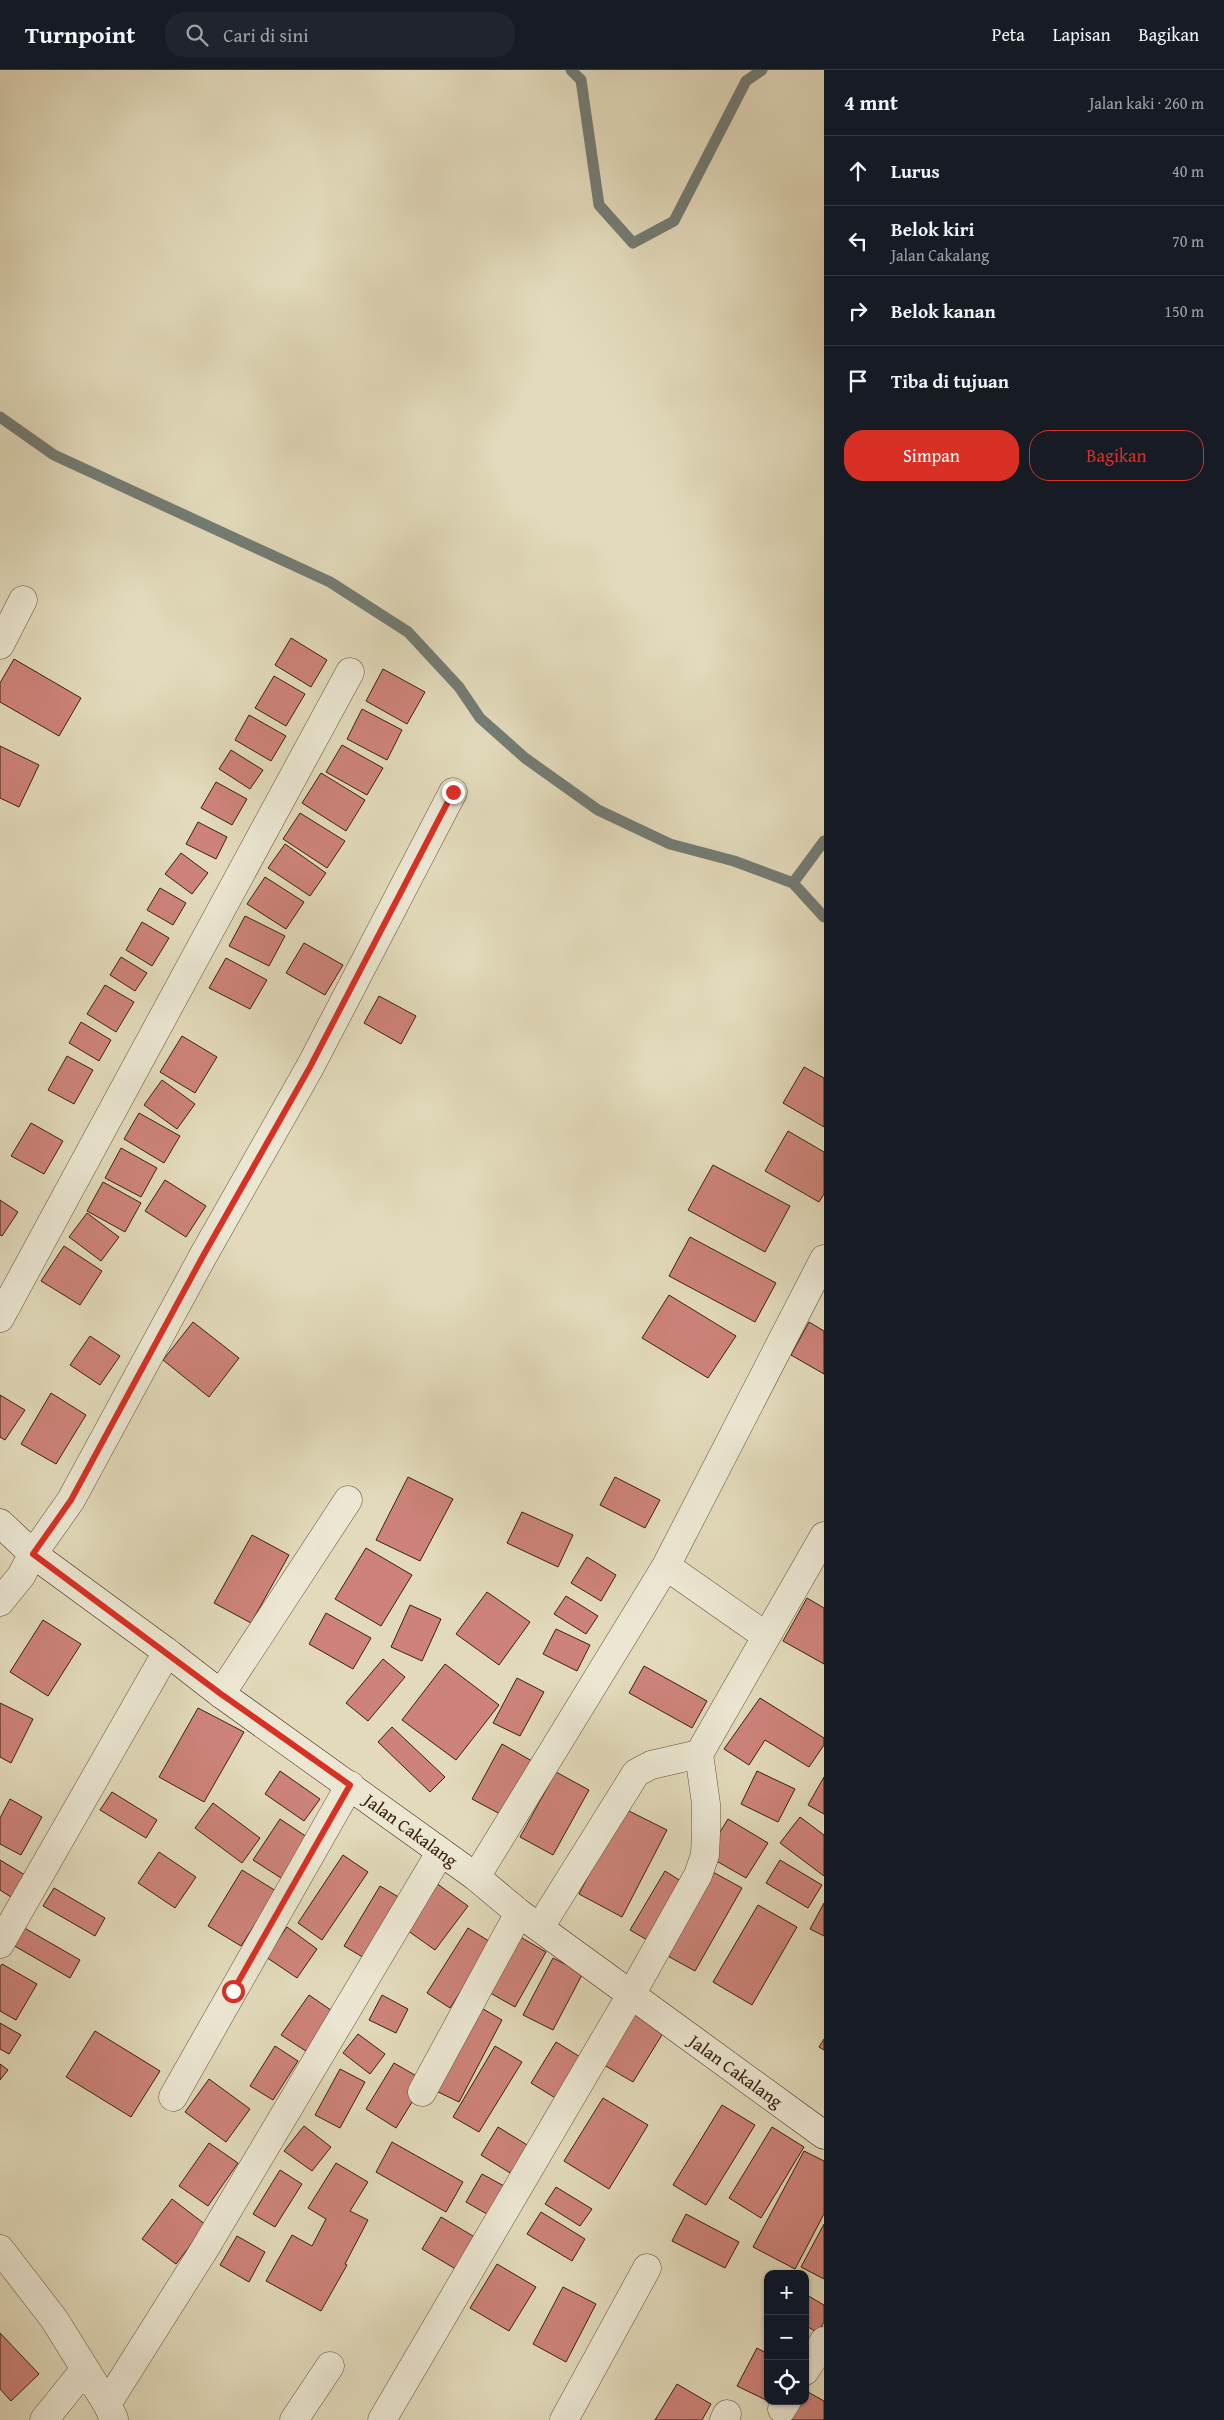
<!DOCTYPE html>
<html lang="id">
<head>
<meta charset="utf-8">
<style>
  body { margin:0; font-family:"Gentium Book Plus",serif; background:#20242c; color:#f1f3f6 }
  .controls { position:absolute; right:15px; bottom:15px; display:grid; overflow:hidden; border-radius:10px; box-shadow:0 1px 4px #0004 }
  .controls button { width:45px; height:45px; display:grid; place-items:center; padding:0; border:0; border-bottom:1px solid #363941; background:#171b24; color:#f1f3f6; font:25px sans-serif }
  .stop { position:absolute; width:15px; height:15px; margin:-11px; border:4px solid #d93025; border-radius:50%; background:#fff }
  .stop.end { background:#d93025; border-color:#fff; box-shadow:0 1px 5px #0008 }
  .list { margin:0; padding:0; list-style:none }
  h2 { display:flex; justify-content:space-between; align-items:center; height:65px; margin:0; padding:0 20px; font-size:21px }
  h2 small { font-size:16px; font-weight:400; color:#9ea1a6 }
  .list li { display:grid; grid-template-columns:32px 1fr auto; gap:15px; align-items:center; box-sizing:border-box; height:70px; padding:0 20px; border-top:1px solid #363941 }
  .list b { display:block; font-size:19px; white-space:nowrap }
  .list p { margin:0; font-size:16px; white-space:nowrap; color:#9ea1a6 }
  .list em { font-size:16px; font-style:normal; color:#9ea1a6 }
  .actions { display:flex; gap:10px; padding:15px 20px }
  .actions a { flex:1; padding:11px 0; border:1px solid #d93025; border-radius:20px; text-align:center; font-size:18px; color:#d93025 }
  .actions .main { background:#d93025; color:#fff }
  .icon { flex:none; width:28px; height:28px; fill:none; stroke:currentColor; stroke-width:2; stroke-linecap:round; stroke-linejoin:round }
  .map { position:relative; flex:none; width:824px; height:2350px; overflow:hidden }
  header { display:flex; align-items:center; gap:30px; box-sizing:border-box; height:70px; padding:0 25px; background:#171b24; border-bottom:1px solid #363941 }
  header strong { font-size:24px }
  nav { display:flex; gap:28px; margin-inline-start:auto; font-size:18px }
  .search { width:350px; height:45px; background:#20242c; display:flex; align-items:center; gap:12px; box-sizing:border-box; padding:0 18px; border-radius:20px; color:#9ea1a6; font-size:19px }
  main { display:flex }
  aside { flex:1; background:#171b24 }
  .map>svg:first-child { display:block }
  .lines { fill:none; stroke-linecap:round; stroke-linejoin:round }
  .stream { stroke:#737c74; stroke-width:11 }
  .building { fill:#cd837a; stroke:#3b210c }
  .street-casing { stroke:#654f38; stroke-width:29 }
  .secondary-casing { stroke:#3b210c; stroke-width:29 }
  .street { stroke:#ece7d3; stroke-width:28 }
  .secondary { stroke:#ece7d3; stroke-width:28 }
  .route { stroke:#d93025; stroke-width:6 }
  .labels { text-anchor:middle; dominant-baseline:central; stroke-width:4; stroke-linejoin:round; paint-order:stroke }
  .street-label { font-size:18px; fill:#3b210c; stroke:#ece7d3 }
</style>
</head>
<body>
<header>
<strong>Turnpoint</strong>
<div class="search"><svg class="icon" aria-label="search" viewBox="0 0 24 24"><circle cx="10" cy="10" r="6"/><path d="M15 15l6 6"/></svg>Cari di sini</div>
<nav><a>Peta</a><a>Lapisan</a><a>Bagikan</a></nav>
</header>
<main>
<div class="map">
<svg width="824" height="2350" viewBox="0 0 824 2350">
  <rect width="100%" height="100%" fill="#e2dabb"/>
  <filter id="stains"><feTurbulence type="fractalNoise" baseFrequency=".004" numOctaves="4"/><feColorMatrix values="0 0 0 0 .2 0 0 0 0 .09 0 0 0 0 .02 0 0 0 .5 -.17"/></filter>
  <radialGradient id="worn" r=".72"><stop offset=".6" stop-color="#630" stop-opacity="0"/><stop offset="1" stop-color="#630" stop-opacity=".3"/></radialGradient>
  <g class="lines">
    <path class="stream" d="M571,0L581,10L599,135L633,173L674,151L746,11L762,0
      M0,347L54,385L330,512L408,562L459,617L480,648L525,688L598,740L670,774L734,791L793,813L824,847
      M793,813L824,771"/>
  </g>
  <path class="building" d="M291,568L327,590L311,617L275,595Z
    M14,589L81,628L59,666L0,632V613Z
    M383,599L425,622L407,654L366,631Z
    M274,606L305,624L286,656L255,638Z
    M362,639L402,660L387,690L347,669Z
    M249,645L286,666L271,691L235,670Z
    M342,675L383,698L367,725L326,702Z
    M0,676L39,695L19,737L0,728Z
    M231,680L263,700L250,719L219,699Z
    M321,703L365,730L346,761L302,733Z
    M216,712L247,729L232,755L201,738Z
    M300,743L345,771L327,798L283,769Z
    M198,752L227,767L216,789L186,774Z
    M285,774L326,803L310,826L268,798Z
    M181,783L208,803L192,824L165,804Z
    M265,807L304,832L286,859L247,834Z
    M160,818L186,833L173,855L147,840Z
    M245,846L285,866L269,896L229,876Z
    M142,852L169,868L152,896L126,880Z
    M304,873L343,895L325,925L286,903Z
    M121,887L147,903L135,921L110,905Z
    M226,888L267,910L250,939L209,918Z
    M105,915L134,932L116,962L87,944Z
    M379,926L416,946L401,974L364,953Z
    M81,952L111,970L99,991L69,973Z
    M182,966L217,987L195,1023L160,1002Z
    M67,986L93,1000L74,1034L48,1020Z
    M804,997L824,1008V1057L783,1033Z
    M162,1010L195,1034L177,1059L144,1035Z
    M139,1043L180,1066L164,1093L124,1069Z
    M31,1053L63,1071L44,1104L11,1086Z
    M788,1061L824,1082V1124L819,1132L765,1101Z
    M121,1078L157,1098L141,1127L105,1108Z
    M713,1095L790,1136L765,1182L688,1140Z
    M165,1110L206,1136L186,1167L145,1141Z
    M103,1112L141,1133L125,1162L87,1141Z
    M0,1130L18,1142L2,1166L0,1165Z
    M87,1143L119,1167L101,1191L69,1167Z
    M690,1167L776,1213L755,1252L669,1206Z
    M64,1176L102,1201L80,1235L41,1211Z
    M669,1225L736,1266L708,1308L642,1268Z
    M193,1252L239,1288L209,1327L163,1290Z
    M809,1252L824,1261V1304L791,1285Z
    M90,1266L120,1286L100,1315L70,1295Z
    M51,1323L86,1345L56,1394L21,1374Z
    M0,1325L25,1340L5,1370L0,1367Z
    M408,1407L453,1429L420,1491L376,1470Z
    M615,1407L660,1430L645,1458L600,1435Z
    M522,1442L573,1465L558,1497L507,1473Z
    M252,1465L289,1485L251,1553L214,1533Z
    M366,1478L412,1505L381,1556L335,1529Z
    M587,1487L616,1505L601,1531L571,1513Z
    M487,1522L530,1552L499,1595L456,1564Z
    M566,1526L598,1546L586,1564L554,1544Z
    M807,1528L824,1538V1594L783,1571Z
    M410,1535L441,1549L422,1591L391,1577Z
    M326,1543L371,1568L353,1599L309,1574Z
    M43,1550L81,1574L48,1626L10,1602Z
    M556,1559L590,1575L577,1601L543,1584Z
    M383,1589L405,1607L368,1651L346,1633Z
    M445,1594L499,1635L456,1690L402,1650Z
    M644,1596L707,1631L692,1658L629,1623Z
    M517,1608L544,1622L520,1666L493,1653Z
    M760,1628L824,1668V1675L809,1697L765,1670L749,1695L724,1679Z
    M0,1633L33,1649L11,1693L0,1687Z
    M198,1638L244,1662L204,1732L159,1707Z
    M392,1657L445,1707L430,1722L378,1672Z
    M502,1674L532,1691L502,1745L472,1729Z
    M280,1701L320,1729L304,1751L265,1724Z
    M757,1701L795,1719L778,1752L741,1734Z
    M556,1702L589,1720L553,1785L520,1767Z
    M824,1707V1744L808,1735Z
    M112,1722L157,1750L146,1768L100,1740Z
    M10,1729L42,1747L21,1785L0,1774V1748Z
    M213,1733L260,1768L242,1793L195,1758Z
    M623,1738L667,1760L622,1847L579,1824Z
    M800,1747L824,1765V1806L780,1773Z
    M280,1749L307,1767L281,1808L253,1790Z
    M728,1749L768,1773L746,1808L706,1785Z
    M159,1782L196,1807L175,1838L138,1813Z
    M343,1785L368,1802L322,1870L298,1853Z
    M0,1790L25,1805L11,1827L0,1820Z
    M780,1790L822,1815L808,1838L766,1813Z
    M242,1800L276,1821L241,1876L208,1856Z
    M665,1801L684,1813L649,1871L630,1860Z
    M711,1801L742,1818L695,1901L664,1884Z
    M436,1813L468,1836L435,1880L404,1858Z
    M380,1816L407,1832L371,1892L344,1876Z
    M54,1818L105,1848L95,1866L43,1836Z
    M824,1833V1866L810,1859Z
    M758,1835L797,1857L752,1935L713,1912Z
    M21,1856L80,1890L70,1908L11,1874Z
    M287,1857L317,1879L297,1908L266,1887Z
    M468,1858L492,1873L450,1938L427,1923Z
    M517,1865L546,1882L515,1937L485,1920Z
    M553,1888L583,1903L553,1960L523,1945Z
    M2,1894L37,1914L16,1950L0,1941V1897Z
    M309,1925L338,1945L312,1985L281,1965Z
    M382,1925L408,1939L396,1963L369,1950Z
    M478,1936L502,1950L459,2032L434,2020Z
    M639,1938L668,1955L633,2012L604,1995Z
    M0,1953L21,1965L9,1984L0,1979Z
    M95,1961L160,2001L131,2047L66,2007Z
    M358,1964L385,1984L370,2004L343,1983Z
    M824,1969V1980L819,1977Z
    M556,1972L590,1993L565,2034L531,2013Z
    M275,1976L298,1991L273,2030L250,2016Z
    M495,1976L522,1992L479,2062L453,2047Z
    M394,1993L425,2011L396,2058L366,2039Z
    M0,1994L8,2000L0,2010Z
    M340,1999L365,2012L340,2058L315,2045Z
    M209,2009L250,2039L226,2072L185,2042Z
    M603,2028L648,2055L609,2119L564,2091Z
    M722,2035L755,2055L706,2135L673,2115Z
    M304,2056L331,2077L312,2101L284,2081Z
    M498,2057L537,2081L520,2109L481,2085Z
    M772,2057L804,2077L761,2148L729,2128Z
    M392,2072L463,2112L446,2142L376,2102Z
    M209,2073L238,2093L208,2136L179,2116Z
    M804,2081L824,2091V2144L795,2199L753,2177Z
    M336,2093L368,2112L350,2141L368,2150L345,2194L347,2195L321,2241L266,2211L292,2165L312,2176L326,2149L308,2138Z
    M280,2100L302,2114L275,2157L253,2144Z
    M482,2104L515,2122L499,2151L466,2132Z
    M556,2117L592,2139L580,2156L545,2134Z
    M172,2129L206,2155L176,2194L142,2169Z
    M541,2142L585,2169L572,2191L527,2164Z
    M686,2144L739,2172L725,2198L672,2171Z
    M441,2147L483,2172L464,2204L422,2179Z
    M824,2154V2209L801,2197Z
    M237,2166L265,2182L249,2212L220,2195Z
    M497,2194L536,2217L509,2261L470,2238Z
    M563,2217L596,2234L566,2292L533,2274Z
    M805,2224L824,2235V2252L818,2263L805,2255Z
    M0,2263L39,2304L11,2331L0,2319Z
    M757,2278L768,2284V2331L737,2316Z
    M677,2314L711,2334L702,2350H655Z
    M808,2322L824,2331V2350H790L802,2331H805Z"/>
  <g class="lines">
    <defs>
      <path id="street" d="M0,575L23,530
        M0,1248L350,602
        M666,1496L766,1566
        M0,1532L21,1506L33,1484L71,1430L203,1186L310,997L453,722
        M221,1624L348,1430
        M476,1807L666,1496L824,1189
        M540,1857L636,1703L651,1695L699,1684
        M0,1874L167,1582
        M422,2022L519,1843
        M173,2027L350,1715
        M0,2179L54,2249L107,2334L114,2349
        M805,2301L824,2271
        M107,2334L204,2180L440,1783
        M782,2339L787,2331
        M44,2350L85,2299
        M294,2350L330,2296
        M382,2350L632,1923L698,1805L705,1785L706,1763V1734L699,1684L824,1466
        M564,2350L647,2198
        M724,2350L727,2344"/>
      <path id="secondary" d="M0,1453L33,1484L167,1582L221,1624L476,1807L519,1843L824,2065"/>
    </defs>
    <use href="#street" class="street-casing"/>
    <use href="#secondary" class="secondary-casing"/>
    <use href="#street" class="street"/>
    <use href="#secondary" class="secondary"/>
  </g>
  <g class="lines">
    <path class="route" d="M233,1921L350,1715L221,1624L33,1484L71,1430L203,1186L310,997L453,722"/>
  </g>
  <g class="labels">
    <g class="street-label">
      <text transform="translate(411 1760) rotate(36)">Jalan Cakalang</text>
      <text transform="translate(736 2001) rotate(36)">Jalan Cakalang</text>
    </g>
  </g>
  <rect width="100%" height="100%" filter="url(#stains)"/>
  <rect width="100%" height="100%" fill="url(#worn)"/>
</svg>
<div class="controls">
<button>+</button>
<button>−</button>
<button><svg class="icon" aria-label="locate" viewBox="0 0 24 24"><circle cx="12" cy="12" r="6"/><path d="M12 2v4M12 18v4M2 12h4M18 12h4"/></svg></button>
</div>
<div class="stop" style="left:233px;top:1921px"></div>
<div class="stop end" style="left:453px;top:722px"></div>
</div>
<aside>
<h2>4 mnt<small>Jalan kaki · 260 m</small></h2>
<ul class="list">
<li><svg class="icon" aria-label="ahead" viewBox="0 0 24 24"><path d="M12 20V5M6 11l6-6 6 6"/></svg><div><b>Lurus</b></div><em>40 m</em></li>
<li><svg class="icon" aria-label="left" viewBox="0 0 24 24"><path d="M17 20v-9H6M10 6l-5 5 5 5"/></svg><div><b>Belok kiri</b><p>Jalan Cakalang</p></div><em>70 m</em></li>
<li><svg class="icon" aria-label="right" viewBox="0 0 24 24"><path d="M7 20v-9h11M14 6l5 5-5 5"/></svg><div><b>Belok kanan</b></div><em>150 m</em></li>
<li><svg class="icon" aria-label="arrive" viewBox="0 0 24 24"><path d="M6 21V4h12l-3 4 3 4H6"/></svg><div><b>Tiba di tujuan</b></div></li>
</ul>
<div class="actions"><a class="main">Simpan</a><a>Bagikan</a></div>
</aside>
</main>
</body>
</html>
